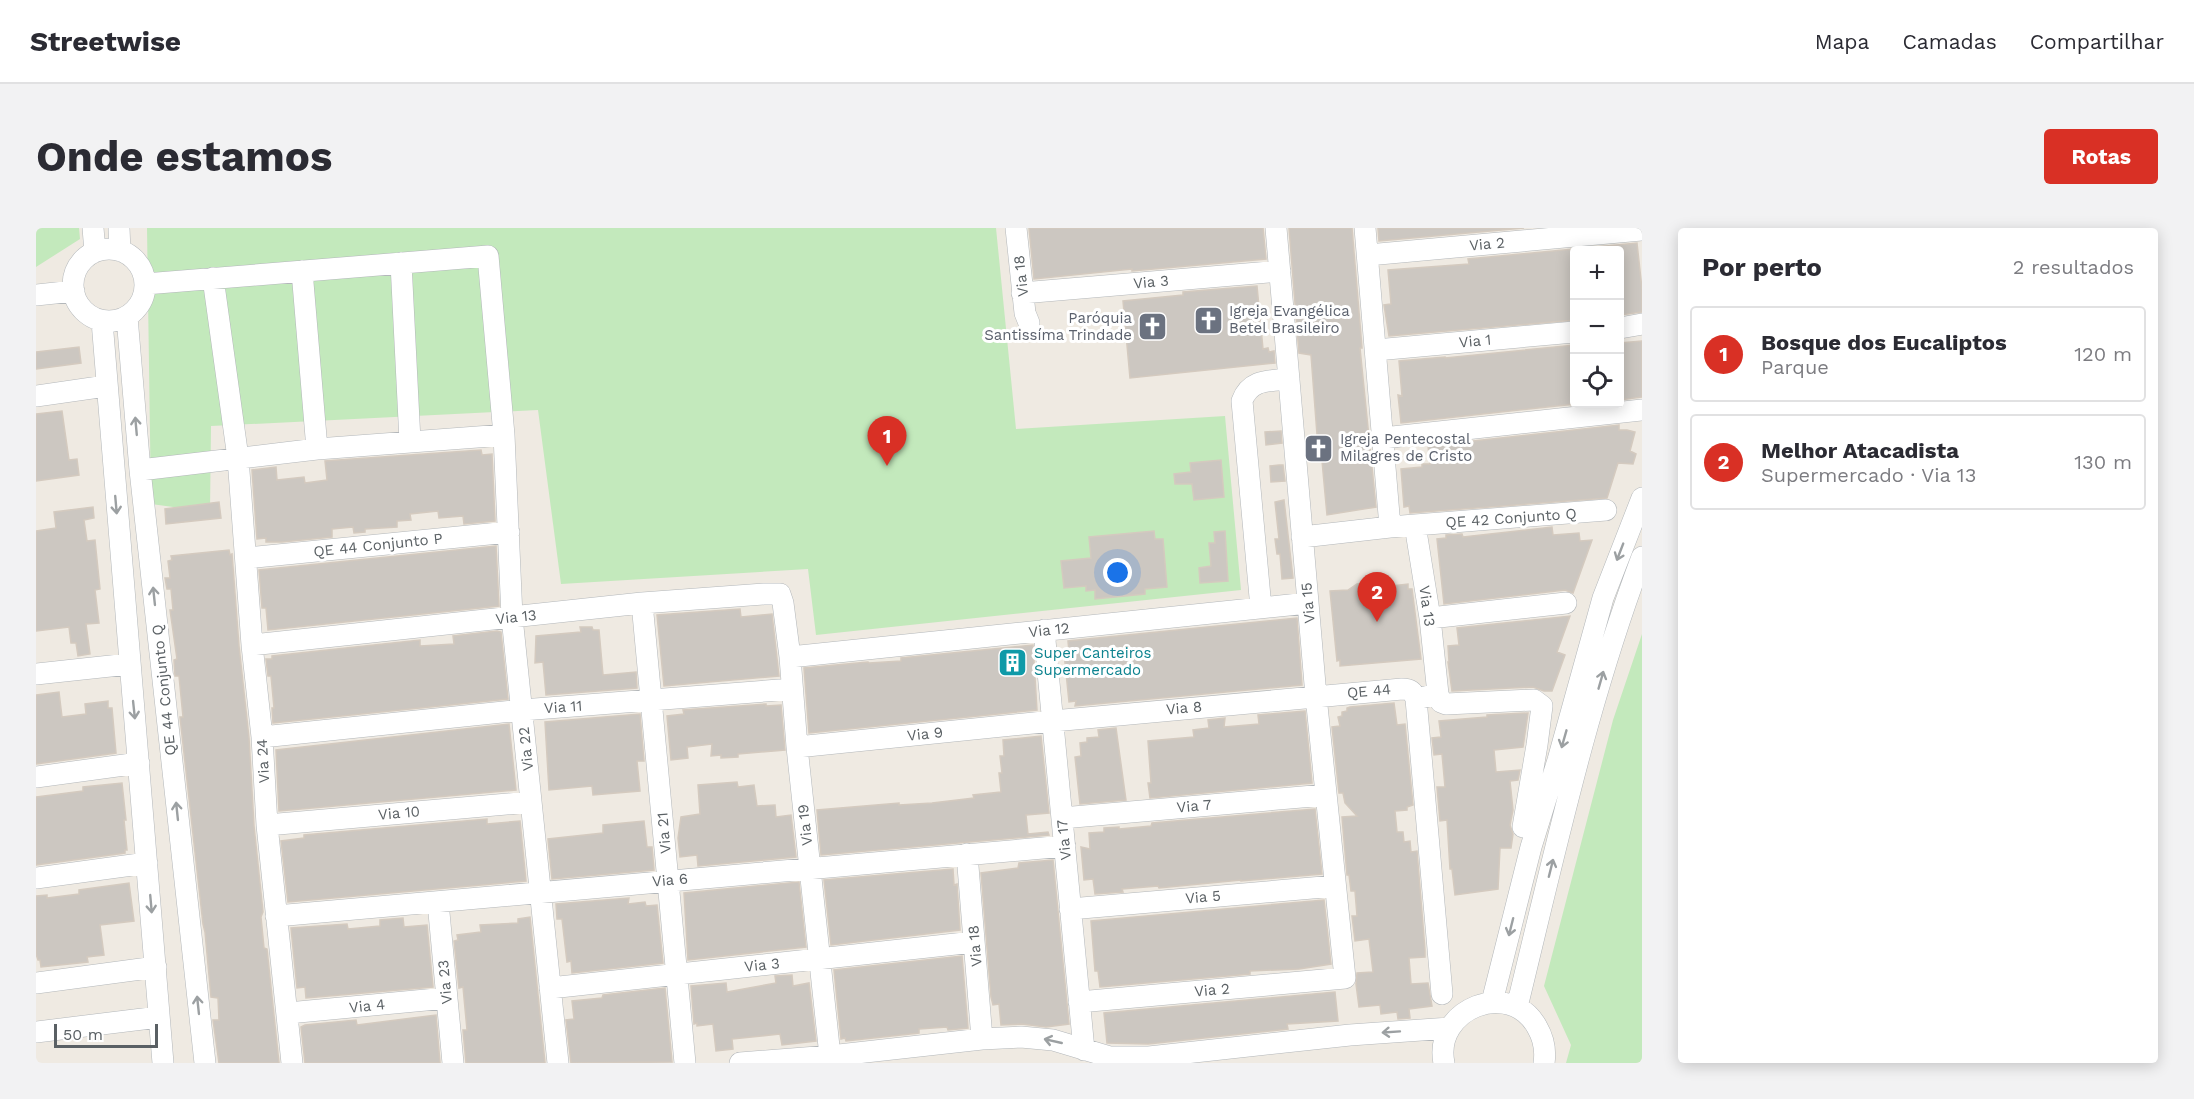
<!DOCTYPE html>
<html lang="pt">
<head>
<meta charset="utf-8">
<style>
  body { margin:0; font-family:"Work Sans",sans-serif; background:#f2f2f3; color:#2b2b33 }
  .controls { position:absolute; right:18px; top:18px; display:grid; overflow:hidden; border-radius:6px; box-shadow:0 3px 15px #0003 }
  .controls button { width:54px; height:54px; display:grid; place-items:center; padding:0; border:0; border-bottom:2px solid #e1e1e2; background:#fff; color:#2b2b33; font:30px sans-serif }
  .scale { position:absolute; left:18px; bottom:15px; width:104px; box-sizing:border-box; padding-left:6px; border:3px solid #5a6064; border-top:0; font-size:16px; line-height:21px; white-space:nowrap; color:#5a6064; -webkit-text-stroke:4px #fff; paint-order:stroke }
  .you { position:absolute; left:1082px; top:345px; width:21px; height:21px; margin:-15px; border:4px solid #fff; border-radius:50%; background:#1a73e8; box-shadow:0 0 0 9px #1a73e833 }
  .badge { display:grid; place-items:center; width:39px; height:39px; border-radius:50%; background:#d93025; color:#fff; font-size:20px; font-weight:700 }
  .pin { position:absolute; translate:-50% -50px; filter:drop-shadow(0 2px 3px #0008) }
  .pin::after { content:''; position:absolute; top:32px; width:21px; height:18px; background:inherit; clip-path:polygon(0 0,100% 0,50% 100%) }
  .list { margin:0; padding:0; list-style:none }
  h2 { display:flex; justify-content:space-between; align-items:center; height:78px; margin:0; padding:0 24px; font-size:26px }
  h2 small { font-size:20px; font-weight:400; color:#7c7c81 }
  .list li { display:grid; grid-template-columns:39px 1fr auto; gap:18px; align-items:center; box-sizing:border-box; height:96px; margin:0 12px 12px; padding:0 12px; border:2px solid #e1e1e2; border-radius:6px }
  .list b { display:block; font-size:22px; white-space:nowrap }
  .list p { margin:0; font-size:20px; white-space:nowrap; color:#7c7c81 }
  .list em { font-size:20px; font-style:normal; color:#7c7c81 }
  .icon { flex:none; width:33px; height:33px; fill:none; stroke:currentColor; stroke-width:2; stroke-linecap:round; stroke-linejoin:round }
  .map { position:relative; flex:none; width:1606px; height:835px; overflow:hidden; border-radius:6px }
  header { display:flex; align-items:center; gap:36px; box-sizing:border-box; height:84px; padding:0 30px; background:#fff; border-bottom:2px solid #e1e1e2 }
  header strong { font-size:28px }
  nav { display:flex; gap:33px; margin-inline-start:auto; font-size:21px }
  .intro { display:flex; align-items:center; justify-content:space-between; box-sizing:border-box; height:144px; padding:0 36px }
  h1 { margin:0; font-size:42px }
  .button { padding:15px 27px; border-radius:6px; background:#d93025; color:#fff; font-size:21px; font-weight:700 }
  main { display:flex; gap:36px; padding:0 36px }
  aside { flex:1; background:#fff; border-radius:6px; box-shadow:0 3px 15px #0003 }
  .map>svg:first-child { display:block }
  .green { fill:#c3e9bc }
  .building { fill:#ccc7c1; stroke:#d4cabf; stroke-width:1.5 }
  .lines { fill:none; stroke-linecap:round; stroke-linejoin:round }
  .minor-casing { stroke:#b3b7ba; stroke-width:22 }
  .minor { stroke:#fff; stroke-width:21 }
  .oneway { stroke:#9ca0a2 }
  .labels { text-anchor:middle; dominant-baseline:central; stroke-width:6; stroke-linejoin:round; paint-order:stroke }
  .street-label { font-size:15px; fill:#5a6064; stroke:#fff }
  .worship-label { font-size:15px; fill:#5b616d; stroke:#fff; text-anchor:start }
  .culture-label { font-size:15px; fill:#0d838f; stroke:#fff; text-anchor:start }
</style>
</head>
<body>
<header>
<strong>Streetwise</strong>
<nav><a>Mapa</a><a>Camadas</a><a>Compartilhar</a></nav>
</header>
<div class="intro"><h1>Onde estamos</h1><a class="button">Rotas</a></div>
<main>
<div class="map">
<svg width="1606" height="835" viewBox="0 0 1606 835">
  <rect width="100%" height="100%" fill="#efeae2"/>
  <path class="green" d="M0,0H43L44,11L0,39Z
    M111,0H960L980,201L1189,188L1205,362L780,407L772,341L525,356L502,182L175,198L174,284L115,276Z
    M1606,406V835H1530L1535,817L1508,758L1577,492Z"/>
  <path class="building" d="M993,0H1227L1230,31L1096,43V41L998,51Z
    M1253,0H1316L1326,120H1324L1340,279L1291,287L1286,233H1283L1275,127L1263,125Z
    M1342,0H1488L1343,13Z
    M1601,15L1606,61V84L1584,87V22H1539V92L1353,108L1348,77L1355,76L1352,42L1433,36L1432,31Z
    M1221,58L1227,121L1232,120L1233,124L1238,123L1239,135L1094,150L1087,73L1147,67V64Z
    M1606,113V169L1584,172V115Z
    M1539,117V176L1365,195L1362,167L1366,168L1363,133L1409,129V130Z
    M43,119L45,135L0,141V124Z
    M26,183L33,232L41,231L43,247L0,253V186Z
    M1583,197V202H1591L1599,204L1594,223L1600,226L1597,236L1582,235L1571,270L1374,285L1373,278L1368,279L1365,241L1386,239V236H1394L1392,218Z
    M1245,203L1246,215L1230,217L1229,204Z
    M445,222L446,227L456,226L459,293L428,296L427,288L403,290L402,283L374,286L375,292L361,293V299L329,301V304L318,305L317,299L296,301V309L246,314H230V310L221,311L216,242L240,239L241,252L268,249L269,255L291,252L289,233Z
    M1185,232L1188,269L1158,272L1156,256H1139L1138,246L1155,244L1154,235Z
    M1243,237H1247L1249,253L1235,254L1234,238Z
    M1248,272L1257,350L1246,351L1244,326H1241L1239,311H1243L1239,274Z
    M183,274L185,290L130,296L129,281Z
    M57,279L58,290L48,292L51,313L59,312L64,361L59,362L63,395L50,396L54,426L42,428L40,415H35L33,399L0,403V303L20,300L18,284Z
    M1516,299L1517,307L1543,305L1544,313L1556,312L1537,365L1529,362L1408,376L1401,311L1410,310V307L1426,306L1427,309Z
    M1118,303L1119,311H1127L1131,359L1109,361V366L1059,371V362L1050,363V358L1028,360L1025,333L1055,330L1053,309Z
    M1189,303L1192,353L1164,355L1163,340L1175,338L1173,315H1179L1178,304Z
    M460,318L463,378L232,402L230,380H226L223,342Z
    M193,322L194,327L196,326L203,418L213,510L218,598L227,684L225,689L228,720L231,721L243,835H183L177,792H183L182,770L175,769L169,704L167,696L144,489H147L143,448H139L138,432L141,431L134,382H137L135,361H131L129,350H134L132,333L136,332L135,328Z
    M1345,353L1355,358L1372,356V361H1376L1385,431L1304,438V432L1301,433L1294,363L1312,362L1321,356Z
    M704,381L705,389L736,386L743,448L628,458L621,387Z
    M1534,388L1521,424L1529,427L1516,463H1508L1497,459L1416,463L1412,434H1413L1412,418L1423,417L1421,400Z
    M1261,390L1266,457L1039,478L1040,473L1033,474L1028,425L1033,424L1032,413Z
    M544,399H556L557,402H563L567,447L600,444L601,460L510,467L507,434L499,435L500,408L545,404Z
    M461,403L465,404L472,471L237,495L236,480H238L235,448H232L230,431H236V428L384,412V418L418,416L417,408Z
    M997,417L1001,482L773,505L768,440L832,434L833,435L865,433V430Z
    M23,464L26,489L50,486L49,476L72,473V480H76L80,525L0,536V467Z
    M1358,475L1361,497L1369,496L1377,577L1371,579V582L1359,583L1361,604H1367L1368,614L1374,613L1375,624L1381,623L1389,722V729L1373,730L1375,756L1392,755L1396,778L1373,781L1374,790L1362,791L1361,784L1345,786L1344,777L1323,779L1320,756L1321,745L1337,744L1333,711L1319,713L1316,688H1321L1319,663H1315L1313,647H1311L1306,589L1321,588L1309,575L1307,565H1303L1296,499L1304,498L1302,489L1306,488V484L1311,483V480L1314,479Z
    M730,476V478L745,477L749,522L702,526V529L685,530V527L675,528L676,516L651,519L652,530L635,532L631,488L648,486L647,482Z
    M1269,483L1276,555L1114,570L1112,555H1115L1112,513L1158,509L1157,502L1173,500L1172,492L1189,490L1188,499L1223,496L1222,487Z
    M1492,485L1487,519L1458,522L1460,544L1484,542L1482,552L1474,553L1477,582L1474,597L1477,606L1475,620H1464L1462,661L1419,667L1416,641H1414L1411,592L1404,593L1401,559H1409L1406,526L1398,527L1396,510L1405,509L1403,493L1451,489V487Z
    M604,486L608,533H601L604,563L557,567L556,558L513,562L509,494Z
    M473,496L480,562L243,583L240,522Z
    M1080,500L1090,572L1044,576L1039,529L1045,528L1044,515L1051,514V510L1063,509L1062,502Z
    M1005,508L1013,585L990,587L992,606L1012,604L1013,607L785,627L781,582L863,575V577L896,575L938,570L937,567L965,564L963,545H966L964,528H968L967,512Z
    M701,554L702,559L718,557L721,578L739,577L740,589L755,587L760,629L662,638L661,627L644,629L642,610L645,589L664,586L662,557Z
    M86,555L90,592H88L91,622H89V625L0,637V569L47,563V559Z
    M1279,581L1286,646L1205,653V652L1123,660L1122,658L1086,661L1087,664L1059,666L1057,651L1048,652L1045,619L1054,621L1053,605L1068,604V600L1083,599V601L1115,598L1116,595Z
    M451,591V596L484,593L490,653L252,674L245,613L268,610V607Z
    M608,593L611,619H616L618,642L516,651L512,611L567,605V597Z
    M1017,632L1033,796L1010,799L986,796L965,797L963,776L957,777L955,769L945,645L982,640L983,635Z
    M917,641L918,657L921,656L924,702L795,717L788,652Z
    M763,654L770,719L652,732L648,665Z
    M93,655L98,693L64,697L68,727L51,729L52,734L5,739L4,732H2L0,726V668L11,667V670L43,666V662Z
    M593,670L592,676L609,674L610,678L621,677L627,735L536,745L535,733L531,734L526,691H521L520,676Z
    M1288,672L1295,736L1263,741L1214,743V746L1064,759L1062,743H1059L1055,693Z
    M494,689L509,835H430L427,802H431L427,759L423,760L418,713L422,712L421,707L445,704L444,697L482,695V691Z
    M367,690L368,699L391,697L397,759L270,770L269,759L261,760L255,700L311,696L312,701L344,698V692Z
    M926,728L932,800L912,802L911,799L883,801V805L810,813L809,810L805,811L798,742Z
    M756,747L757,758L773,755L780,813L746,817L744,806L696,811L697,821L680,823L677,796L661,798V795L658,796L655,758L690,755L691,764L740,755L739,748Z
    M629,760L636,834L535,835L530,792L538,791L536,773L566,770L567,767Z
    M1299,764L1302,793L1251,796L1252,801L1112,816L1071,815L1068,785Z
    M400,787L404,835H269L265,799L269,797L320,792L321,797Z"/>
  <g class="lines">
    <defs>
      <path id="minor" d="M57,0L59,24
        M83,0L84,23
        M980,0L989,85L993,95
        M1329,0L1354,299L1379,297L1394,390L1402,466L1380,471L1406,766
        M37 57a36 36 0 1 1 72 0a36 36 0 1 1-72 0Z
        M1332,27L1606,2
        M365,35L374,213
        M266,43L281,221
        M177,50L202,230L216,417L226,509L231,597L256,835
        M109,56L452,28L468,207L476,389L522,835
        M986,65L1244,43
        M0,67L38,63
        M91,89L104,242L169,835
        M66,93L127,835
        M1584,100L1606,96
        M1340,122L1538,104
        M0,168L70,158
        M1347,210L1606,182
        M104,242L281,221L468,207
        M1379,297L1570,282
        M1266,309L1354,299
        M211,330L473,304
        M606,375L649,835
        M1225,380L1206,173C1214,151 1233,153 1253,151
        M1394,390L1530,375
        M1008,402L1048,822
        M216,417L606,375L728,366H744L747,375L754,429L761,519L794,828
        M754,429L1272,375
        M0,446L93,436
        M1402,466L1405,474L1410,476L1498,472L1506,478L1501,517L1487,599
        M226,509L486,482L756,461
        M761,519L1017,493L1366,461C1374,461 1377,463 1380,471
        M0,549L103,535
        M1026,590L1289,567
        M231,597L495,574
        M931,626L946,811
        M0,650L111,635
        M402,674L417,835
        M1034,681L1299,658
        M240,688L1029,618
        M0,755L120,739
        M514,760L938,714
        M1043,774L1309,750L1280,468L1240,0
        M1456,774L1495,619L1522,532L1567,370L1606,270
        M1481,779C1518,628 1551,475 1606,329
        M252,785L411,770
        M0,804L123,789
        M704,835L794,828L946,811L985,809L1017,812L1074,829H1113L1314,807L1414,800
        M1408,835C1397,781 1474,750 1501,799C1508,811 1510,822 1508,835"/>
    </defs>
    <use href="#minor" class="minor-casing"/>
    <use href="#minor" class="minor"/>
  </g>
  <defs><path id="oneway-shaft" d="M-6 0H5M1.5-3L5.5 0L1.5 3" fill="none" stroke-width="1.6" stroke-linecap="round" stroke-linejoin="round" transform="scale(1.5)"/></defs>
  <g class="oneway">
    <use href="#oneway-shaft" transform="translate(100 198) rotate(-95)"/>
    <use href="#oneway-shaft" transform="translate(80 277) rotate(85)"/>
    <use href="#oneway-shaft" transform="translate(1584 324) rotate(111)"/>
    <use href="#oneway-shaft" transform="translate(118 368) rotate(-96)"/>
    <use href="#oneway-shaft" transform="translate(1565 452) rotate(-74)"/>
    <use href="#oneway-shaft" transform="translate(98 482) rotate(84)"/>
    <use href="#oneway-shaft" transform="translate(1528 511) rotate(106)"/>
    <use href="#oneway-shaft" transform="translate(141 583) rotate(-96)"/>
    <use href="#oneway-shaft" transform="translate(1515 640) rotate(-76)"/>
    <use href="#oneway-shaft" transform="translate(115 676) rotate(85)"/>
    <use href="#oneway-shaft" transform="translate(1475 699) rotate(104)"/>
    <use href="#oneway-shaft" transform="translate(162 777) rotate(-96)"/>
    <use href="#oneway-shaft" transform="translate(1355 804) rotate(176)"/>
    <use href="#oneway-shaft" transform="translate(1017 813) rotate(-167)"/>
  </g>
  <defs>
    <symbol id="church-square" viewBox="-11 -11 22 22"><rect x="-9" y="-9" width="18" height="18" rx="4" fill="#6b7280" stroke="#fff"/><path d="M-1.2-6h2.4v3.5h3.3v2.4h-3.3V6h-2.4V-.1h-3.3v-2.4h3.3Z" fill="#fff"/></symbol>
    <symbol id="building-square" viewBox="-11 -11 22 22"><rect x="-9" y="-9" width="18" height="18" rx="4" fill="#0f9aa8" stroke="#fff"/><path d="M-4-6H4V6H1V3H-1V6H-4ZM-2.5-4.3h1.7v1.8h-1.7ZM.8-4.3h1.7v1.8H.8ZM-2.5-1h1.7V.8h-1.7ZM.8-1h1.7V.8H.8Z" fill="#fff"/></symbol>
  </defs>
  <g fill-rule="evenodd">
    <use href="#church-square" x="1156" y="76" width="33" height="33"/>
    <use href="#church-square" x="1100" y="82" width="33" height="33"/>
    <use href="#church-square" x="1266" y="204" width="33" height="33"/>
    <use href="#building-square" x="960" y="418" width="33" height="33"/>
  </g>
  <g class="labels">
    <g class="street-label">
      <text transform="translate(1451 16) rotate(-5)">Via 2</text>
      <text transform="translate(985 48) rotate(-96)">Via 18</text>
      <text transform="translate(1115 54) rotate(-5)">Via 3</text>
      <text transform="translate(1439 113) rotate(-5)">Via 1</text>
      <text transform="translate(1475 290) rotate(-4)">QE 42 Conjunto Q</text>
      <text transform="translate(342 317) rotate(-6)">QE 44 Conjunto P</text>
      <text transform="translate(1272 375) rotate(-95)">Via 15</text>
      <text transform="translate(1391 378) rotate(82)">Via 13</text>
      <text transform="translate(480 389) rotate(-6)">Via 13</text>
      <text transform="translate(1013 402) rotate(-6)">Via 12</text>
      <text transform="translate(128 462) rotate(-96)">QE 44 Conjunto Q</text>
      <text transform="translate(1333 463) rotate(-5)">QE 44</text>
      <text transform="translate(527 479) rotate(-4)">Via 11</text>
      <text transform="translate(1148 480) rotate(-5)">Via 8</text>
      <text transform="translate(889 506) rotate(-6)">Via 9</text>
      <text transform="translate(490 521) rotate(-96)">Via 22</text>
      <text transform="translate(227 533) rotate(-93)">Via 24</text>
      <text transform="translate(1158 578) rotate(-5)">Via 7</text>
      <text transform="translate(363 585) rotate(-5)">Via 10</text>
      <text transform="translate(769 597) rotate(-96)">Via 19</text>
      <text transform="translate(628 605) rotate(-95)">Via 21</text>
      <text transform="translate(1028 612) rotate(-96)">Via 17</text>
      <text transform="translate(634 652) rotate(-5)">Via 6</text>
      <text transform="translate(1167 669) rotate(-5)">Via 5</text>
      <text transform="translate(939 718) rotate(-95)">Via 18</text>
      <text transform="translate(726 737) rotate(-6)">Via 3</text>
      <text transform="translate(409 754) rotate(-95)">Via 23</text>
      <text transform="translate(1176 762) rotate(-5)">Via 2</text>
      <text transform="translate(331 778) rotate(-6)">Via 4</text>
    </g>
    <g class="worship-label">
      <text x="1193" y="83">Igreja Evangélica<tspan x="1193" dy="17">Betel Brasileiro</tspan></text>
      <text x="1096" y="90" text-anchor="end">Paróquia<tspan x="1096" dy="17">Santissíma Trindade</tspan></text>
      <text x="1304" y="211">Igreja Pentecostal<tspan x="1304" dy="17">Milagres de Cristo</tspan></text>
    </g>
    <g class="culture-label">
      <text x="998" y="425">Super Canteiros<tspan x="998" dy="17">Supermercado</tspan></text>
    </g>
  </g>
</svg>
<div class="controls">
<button>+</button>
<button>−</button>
<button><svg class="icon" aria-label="locate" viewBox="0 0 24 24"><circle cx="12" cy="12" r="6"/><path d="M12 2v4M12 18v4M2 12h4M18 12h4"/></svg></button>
</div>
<div class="scale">50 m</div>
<div class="you"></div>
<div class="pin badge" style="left:851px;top:238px">1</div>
<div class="pin badge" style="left:1341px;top:394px">2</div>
</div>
<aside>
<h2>Por perto<small>2 resultados</small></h2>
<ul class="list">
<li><span class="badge">1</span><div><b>Bosque dos Eucaliptos</b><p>Parque</p></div><em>120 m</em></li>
<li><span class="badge">2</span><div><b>Melhor Atacadista</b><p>Supermercado · Via 13</p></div><em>130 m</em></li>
</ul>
</aside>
</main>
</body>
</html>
